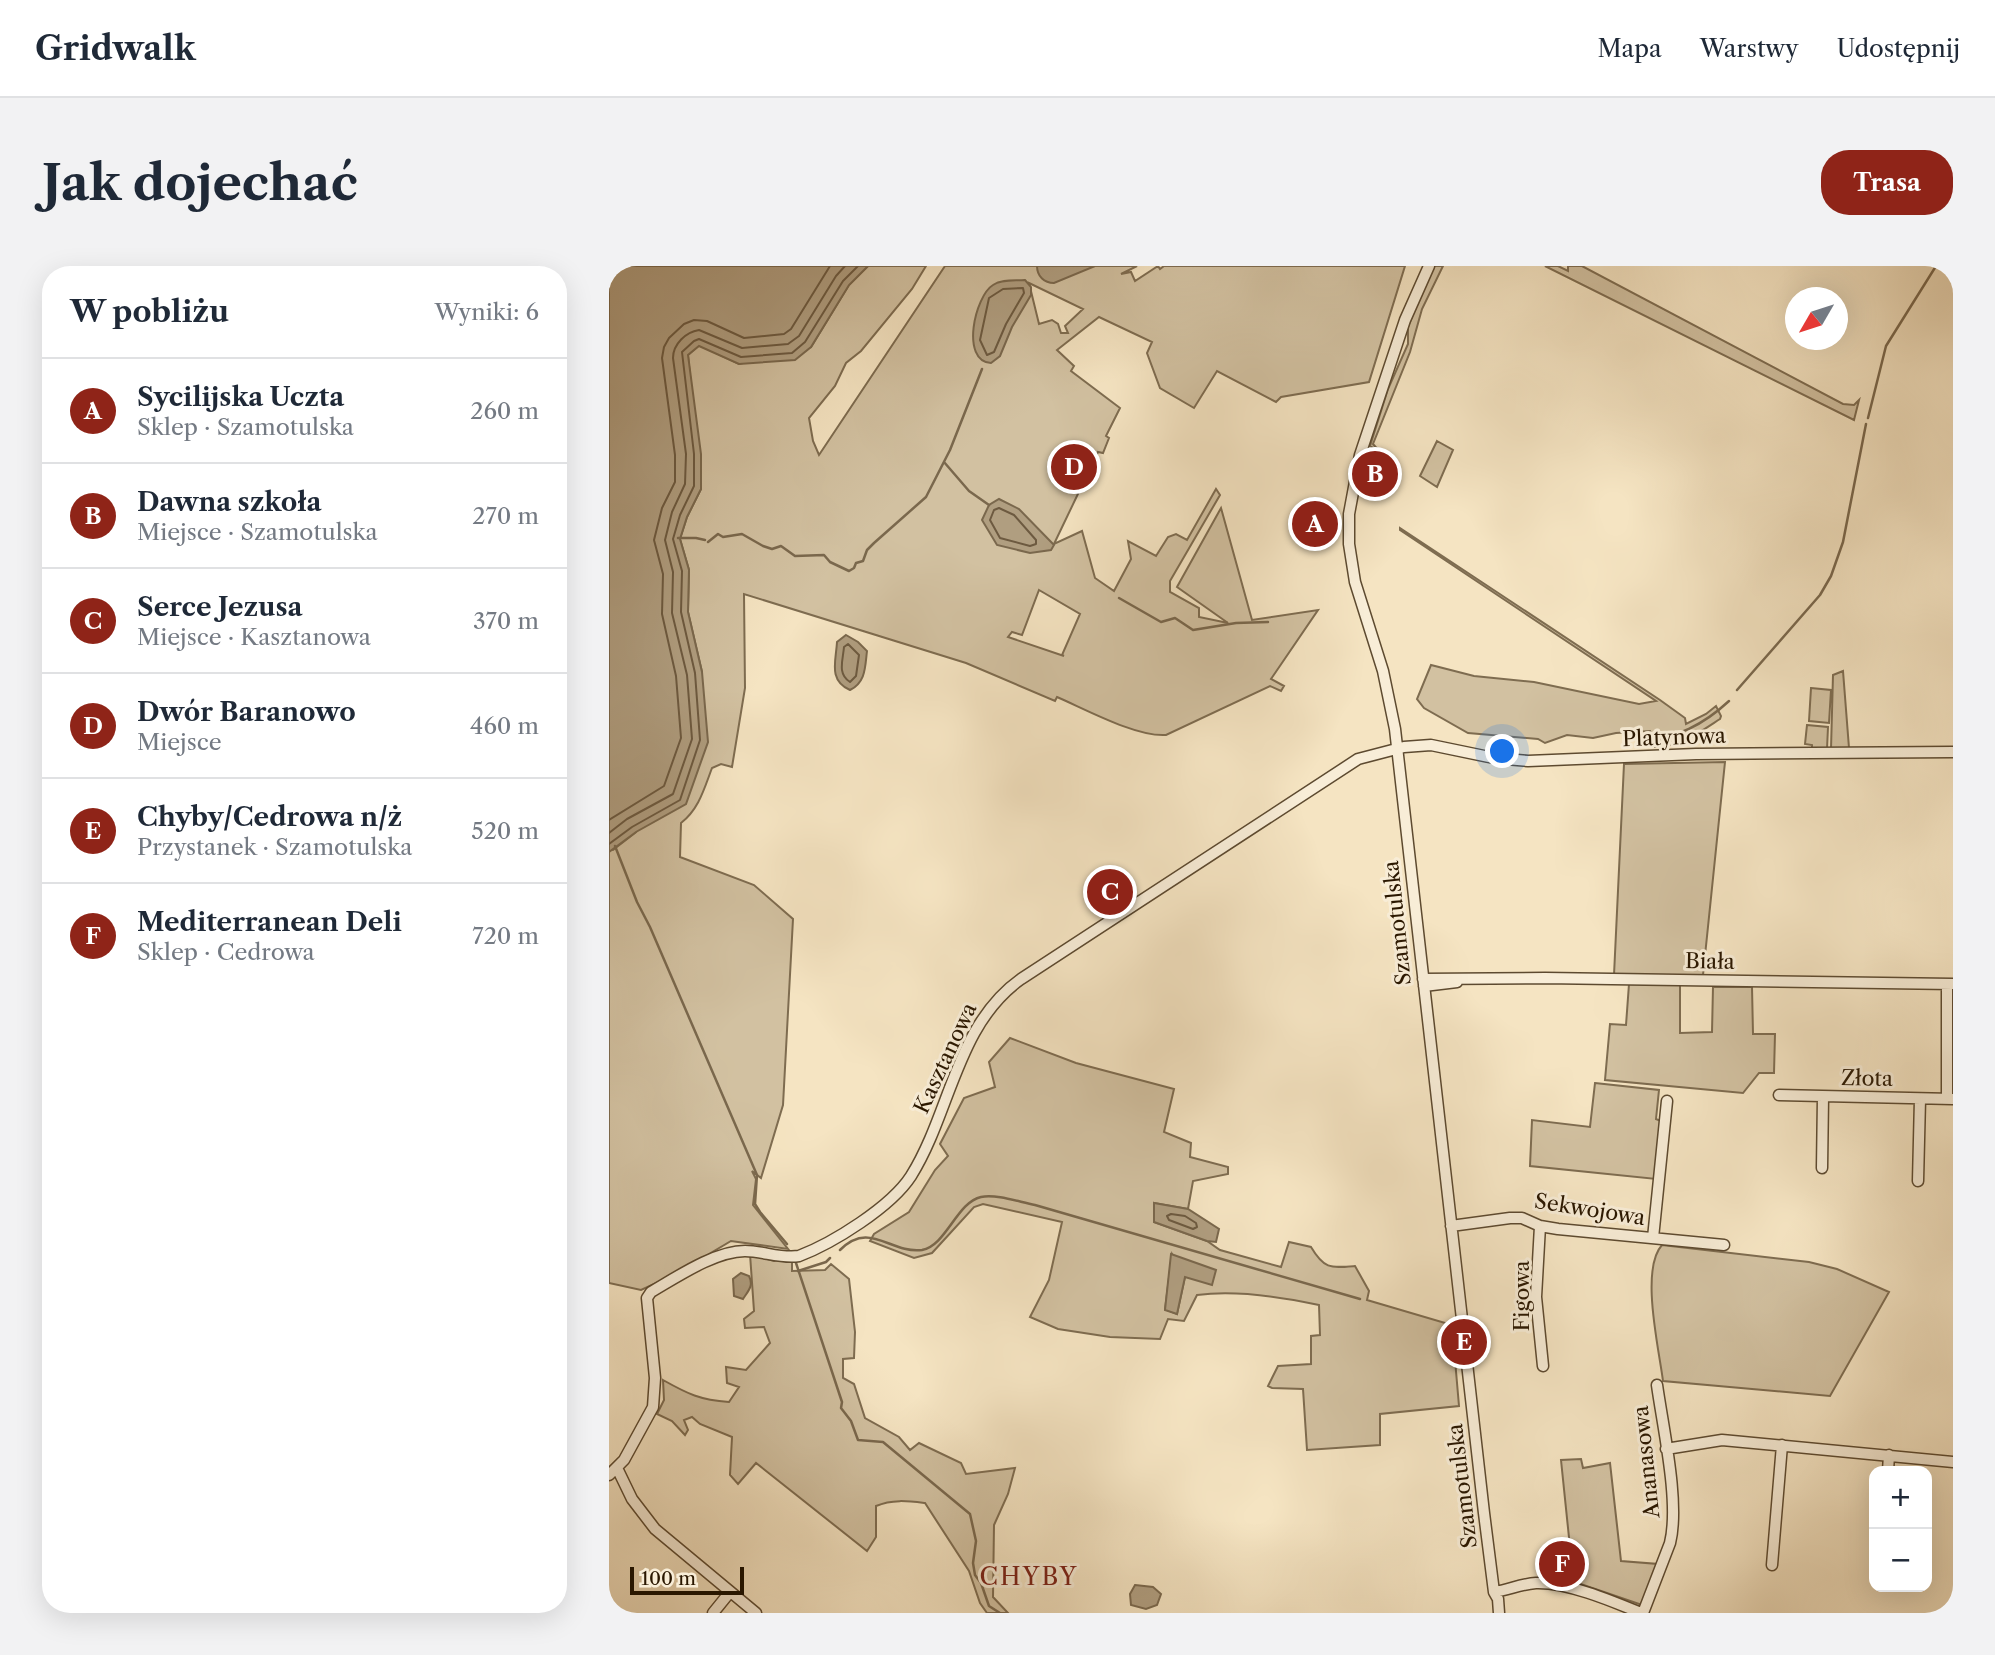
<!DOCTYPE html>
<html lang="pl">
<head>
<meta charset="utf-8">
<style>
  body { margin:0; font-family:"Libre Caslon Text",serif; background:#f2f2f3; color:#1f2937 }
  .controls { position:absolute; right:21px; bottom:21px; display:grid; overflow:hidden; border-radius:14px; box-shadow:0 7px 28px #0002 }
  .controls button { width:63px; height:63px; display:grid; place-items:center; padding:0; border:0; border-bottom:2px solid #e0e1e3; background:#fff; color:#1f2937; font:35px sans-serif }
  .compass { position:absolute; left:1176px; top:21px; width:63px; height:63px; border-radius:50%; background:#fff; box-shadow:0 7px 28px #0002; rotate:231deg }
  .scale { position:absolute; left:21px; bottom:18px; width:114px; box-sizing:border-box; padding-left:7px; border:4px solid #2a1700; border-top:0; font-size:19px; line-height:24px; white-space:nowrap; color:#2a1700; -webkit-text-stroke:5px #f8edd7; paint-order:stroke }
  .you { position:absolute; left:894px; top:486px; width:24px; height:24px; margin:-18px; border:5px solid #fff; border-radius:50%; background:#1a73e8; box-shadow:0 0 0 10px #1a73e833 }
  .badge { display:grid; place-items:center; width:46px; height:46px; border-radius:50%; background:#8f2418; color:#fff; font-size:23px; font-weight:700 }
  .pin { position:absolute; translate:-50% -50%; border:4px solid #fff; box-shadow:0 2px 7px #0006 }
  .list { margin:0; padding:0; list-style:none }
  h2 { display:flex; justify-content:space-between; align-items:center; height:91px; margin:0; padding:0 28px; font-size:30px }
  h2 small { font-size:23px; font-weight:400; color:#747a83 }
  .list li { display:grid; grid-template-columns:46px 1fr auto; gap:21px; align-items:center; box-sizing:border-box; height:105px; padding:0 28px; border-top:2px solid #e0e1e3 }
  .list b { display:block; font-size:26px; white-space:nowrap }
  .list p { margin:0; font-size:23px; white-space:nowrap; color:#747a83 }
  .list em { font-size:23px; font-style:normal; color:#747a83 }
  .map { position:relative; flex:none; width:1344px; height:1347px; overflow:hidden; border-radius:28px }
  header { display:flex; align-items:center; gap:42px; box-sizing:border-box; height:98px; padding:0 35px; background:#fff; border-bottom:2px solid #e0e1e3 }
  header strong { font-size:33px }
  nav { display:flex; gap:38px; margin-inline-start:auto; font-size:24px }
  .intro { display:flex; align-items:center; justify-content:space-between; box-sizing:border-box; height:168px; padding:0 42px }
  h1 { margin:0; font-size:49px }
  .button { padding:18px 32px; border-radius:28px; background:#8f2418; color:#fff; font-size:24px; font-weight:700 }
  main { display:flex; gap:42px; padding:0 42px }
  aside { flex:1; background:#fff; border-radius:28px; box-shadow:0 7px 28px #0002 }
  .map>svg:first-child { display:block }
  .green { fill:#d2c1a1; stroke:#7e6c50; stroke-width:2; fill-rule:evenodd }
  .water { fill:#b09e80; stroke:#7a684d; stroke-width:2 }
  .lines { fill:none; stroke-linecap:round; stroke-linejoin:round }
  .shore { stroke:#6d5a40; stroke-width:2 }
  .stream { stroke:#7a684d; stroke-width:2.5 }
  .minor-casing { stroke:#5d4a30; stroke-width:13 }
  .minor { stroke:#f8edd7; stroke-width:10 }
  .labels { text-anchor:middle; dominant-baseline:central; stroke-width:6; stroke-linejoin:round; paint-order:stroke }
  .street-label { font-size:21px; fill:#2a1700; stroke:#f8edd7 }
  .quarter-label { font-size:24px; letter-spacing:2px; fill:#7a1f14; stroke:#f8edd7 }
</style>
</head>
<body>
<header>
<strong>Gridwalk</strong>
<nav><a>Mapa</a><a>Warstwy</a><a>Udostępnij</a></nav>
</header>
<div class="intro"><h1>Jak dojechać</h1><a class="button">Trasa</a></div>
<main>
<aside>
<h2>W pobliżu<small>Wyniki: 6</small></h2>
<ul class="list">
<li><span class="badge">A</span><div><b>Sycilijska Uczta</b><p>Sklep · Szamotulska</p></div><em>260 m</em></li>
<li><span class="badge">B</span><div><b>Dawna szkoła</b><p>Miejsce · Szamotulska</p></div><em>270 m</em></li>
<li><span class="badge">C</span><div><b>Serce Jezusa</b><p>Miejsce · Kasztanowa</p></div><em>370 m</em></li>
<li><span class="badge">D</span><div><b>Dwór Baranowo</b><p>Miejsce</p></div><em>460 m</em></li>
<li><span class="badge">E</span><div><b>Chyby/Cedrowa n/ż</b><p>Przystanek · Szamotulska</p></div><em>520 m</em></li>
<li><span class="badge">F</span><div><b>Mediterranean Deli</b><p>Sklep · Cedrowa</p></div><em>720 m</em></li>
</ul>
</aside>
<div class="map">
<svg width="1344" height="1347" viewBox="0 0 1344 1347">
  <rect width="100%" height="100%" fill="#f5e4c2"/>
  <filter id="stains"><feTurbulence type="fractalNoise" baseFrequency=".00286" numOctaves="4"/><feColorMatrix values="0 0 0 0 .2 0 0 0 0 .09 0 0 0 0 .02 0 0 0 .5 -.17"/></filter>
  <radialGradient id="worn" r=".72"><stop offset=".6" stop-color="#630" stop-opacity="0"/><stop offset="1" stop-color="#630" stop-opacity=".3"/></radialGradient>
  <path class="green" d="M259,0H317L303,23L252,85L237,97L226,120L200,152L204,175L210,189L336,0H528L512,8L522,6L526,15L549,0L551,3L555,0H796L760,116L672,131L667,136L608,105L585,142L551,122L538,87L543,76L490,51L448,84L465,100L462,105L511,142L497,170L500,172L494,187L489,186L445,278L473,265L486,312L505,325L522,293L519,275L547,290L559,271L567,268L578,274L607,223L611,229L561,315V326L590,342V351L619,357L568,321L612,242L643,354L709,344L662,413L675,420L672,425L661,420L557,469C527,471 476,443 448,431L446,435L357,397L135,328L136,422L123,501L112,498L103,502C95,523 90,543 72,557L71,591L145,619L184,653L174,839L152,912L143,905L147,913L144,939L179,983L122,975L63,1010L32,1024L0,1017V583L4,584L27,566L93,406L79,346L80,304L71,273L78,251L92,223L79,89L90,79L130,98L202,81L240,19ZM420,17L474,43L456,60L459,67H452L449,58L443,54L430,58ZM430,324L471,348L453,389L455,390L399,371L403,366L413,369Z
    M825,0H834L813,43L801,86L764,178L771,186L761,180L779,123L799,78V61L804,48Z
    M936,0H949L959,5V0H973L1234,138L1245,139L1250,134L1245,154Z
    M828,175L844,184L828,221L811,210Z
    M791,262L1051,434L1076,452L1077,458L1097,448L1107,440L1112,450L1111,453C1091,466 1071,481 1046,481L1041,465L1007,467L984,472L958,469L936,477L929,473L859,467L815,442L808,433L822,399L865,410L925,416L1030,438L1047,435L791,264Z
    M1234,405L1240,482L1222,483L1224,409Z
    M1202,422L1222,424L1220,457L1200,455Z
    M1198,459L1219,461L1218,483L1203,482V479L1196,478Z
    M1116,496L1094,709H1005L1015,498Z
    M1020,718H1071V767L1103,766L1104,721H1143L1144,768H1166L1165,807H1150L1134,827L996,814L1001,758L1017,759Z
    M401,772L467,797L565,823L555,866L582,877L581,891L619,901V908L584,915L579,943L545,937V956L598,975L611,984L672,1001L680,976L702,981C715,1003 721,1002 746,1000L760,1025L758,1034L843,1059L850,1140L771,1148V1179L698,1184L694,1123L663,1122L659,1120L669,1100L702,1098V1070L711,1069L710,1039C673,1031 626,1024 588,1029L575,1055L559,1053L551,1073L501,1071L449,1063L421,1051L440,1014L453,956L374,938L365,941L323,987L305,992L261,975L265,968L300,946L326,904L339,890L331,878L355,832L386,821L380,796ZM563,988L576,1011L568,1048L556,1043Z
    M986,817L1050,824L1047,853L1052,855L1047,913L921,900L923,854L981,861Z
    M1053,979L1200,996L1228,1003L1280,1026L1221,1130L1054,1115C1050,1083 1031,1003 1053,979Z
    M141,988L165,995L168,994L183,996V1005L216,1004L222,998L240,1013L246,1066L245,1092L234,1093V1112L245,1118L256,1152L290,1171L301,1184L310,1177L352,1197L357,1208L406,1202L399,1228L385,1259L384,1331L399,1347H378L371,1337L360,1305L316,1237C299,1235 283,1233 267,1240V1271L258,1285L147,1197L129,1218L121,1209L123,1171L91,1158L83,1151L75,1154L79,1164L76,1169L63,1155L48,1148L55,1134L54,1114C79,1128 91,1134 120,1136L130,1121L118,1117L117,1101L137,1104L161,1077L155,1061L136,1062L135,1053L145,1045Z
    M972,1193L974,1202L1001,1197L1012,1295L1049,1298L1033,1339L954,1312L962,1291L952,1194Z"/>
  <path class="water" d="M0,0H259L240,19L202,81L186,94L130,98L90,80L79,89L92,188V223L78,251L71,273L80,304L79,346L93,406L99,476L77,538L27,566L0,586Z
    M428,0H486L445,17C435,17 428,10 428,0Z
    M416,14L422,21V29L403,61L391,90L382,97C351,95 366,30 384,19C393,13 406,15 416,14Z
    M390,233L410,243L445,279L442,284L421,287L388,279L373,254L380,239Z
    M237,369L249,376L258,385C256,401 257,416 241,424C219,414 227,395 228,376Z
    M545,937L579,943L610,963L607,976L598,975L545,956Z
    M562,988L607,1004L603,1019L576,1011L568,1048L556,1044Z
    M132,1007L140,1010C145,1020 139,1025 134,1033L125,1030L124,1013Z
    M526,1319L544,1321L552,1328L548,1339L537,1343L522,1339L521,1328Z"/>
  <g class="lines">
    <path class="shore" d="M414,22L415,27L397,58L385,86L378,89L371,74L380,32L394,23Z
      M390,242L405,249L427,274V278L421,280L391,272L381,254L385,244Z
      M239,378L250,389L247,410L241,416C228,408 234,394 235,381Z
      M0,554L55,520L72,472L67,410L53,348L54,308L45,274L53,242L66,216V189L53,92L55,81L60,72L75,58L85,54L98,55L135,72L175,68L182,63L221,0
      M0,567L18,553L64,528L83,473L78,409L63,347L64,306L56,274L63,246L76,218L77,188L64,92C64,78 77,66 90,64L133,82L179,78L190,70L227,10L236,0
      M0,578L23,561L71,534L91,474L86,407L72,346L73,305L64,273L71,249L85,220V188L73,86L85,75L90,73L132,91L183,87L196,76L234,15L249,0
      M562,948L576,950L587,957L588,961L584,963L560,954L558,950Z"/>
    <path class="stream" d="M1259,152L1277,80L1327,0
      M335,196L360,225L380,239
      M69,272H87L96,274
      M99,276L109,268L114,271L133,268L154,280L163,283L172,280L186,290L215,289L221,296L240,305L245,302L247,297L254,295L258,284L265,277L317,231L341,184L373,103
      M510,332L552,356L566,352L584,364L627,357L659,356
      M1128,424L1211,329L1222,310L1234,276L1257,158
      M1033,478C1070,469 1092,461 1120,435
      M6,580L28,636L41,661L148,909L146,938L151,946L178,978
      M231,984C261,954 281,988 313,984C337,980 348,936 372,931C388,928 410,936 426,939L751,1033
      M187,997L233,1136L232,1142L242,1155L249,1174L274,1176L361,1248L367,1275L364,1297L366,1309L372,1317L380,1340L391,1347
      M189,1005L217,996L221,992"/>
    <defs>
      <path id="minor" d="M820,0L796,54L751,189L740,248V278L746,316L774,405L786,463L875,1247L885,1326L889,1333L890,1347
        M814,713L936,712L1344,718
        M815,720L848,716
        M1170,829L1344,833
        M1338,833V718
        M1213,902L1214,831
        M1309,915L1311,833
        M842,960L901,952H913L931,960L949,963L1115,979
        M931,960L927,1031L934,1100
        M1044,972L1058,835
        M1057,1183L1113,1174L1344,1196
        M8,1202L23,1233L46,1263L147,1347
        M1279,1205L1280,1189
        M0,1209L15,1194L44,1141L46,1112L38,1032L42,1026C68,1011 106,985 136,985C154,985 172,993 190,990C224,977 282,941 302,910C342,846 347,759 412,713L749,493L795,481L822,479L885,492L919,495L1087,488L1344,486
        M1163,1299L1173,1179
        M885,1326C900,1324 911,1318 927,1317C958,1316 1003,1335 1032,1347
        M104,1347L121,1326
        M1034,1347L1061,1277C1071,1237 1054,1162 1048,1119"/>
    </defs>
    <use href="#minor" class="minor-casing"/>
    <use href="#minor" class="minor"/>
  </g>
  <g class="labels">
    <g class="street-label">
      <text transform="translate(1065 471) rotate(-2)">Platynowa</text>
      <text transform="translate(788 657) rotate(-96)">Szamotulska</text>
      <text transform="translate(1101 695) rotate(1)">Biała</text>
      <text transform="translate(336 792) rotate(-65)">Kasztanowa</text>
      <text transform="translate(1258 812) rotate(1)">Złota</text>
      <text transform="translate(981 943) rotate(9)">Sekwojowa</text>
      <text transform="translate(912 1030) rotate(-90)">Figowa</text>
      <text transform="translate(1037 1196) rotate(-96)">Ananasowa</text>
      <text transform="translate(853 1220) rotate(-97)">Szamotulska</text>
    </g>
    <g class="quarter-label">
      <text x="420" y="1310">CHYBY</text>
    </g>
  </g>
  <rect width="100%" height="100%" filter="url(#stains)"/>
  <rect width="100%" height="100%" fill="url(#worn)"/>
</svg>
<div class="controls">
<button>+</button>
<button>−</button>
</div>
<svg class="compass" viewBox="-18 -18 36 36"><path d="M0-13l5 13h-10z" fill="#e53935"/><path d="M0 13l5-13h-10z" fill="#747a83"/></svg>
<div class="scale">100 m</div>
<div class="you"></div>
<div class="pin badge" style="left:706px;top:258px">A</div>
<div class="pin badge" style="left:766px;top:208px">B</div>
<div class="pin badge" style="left:501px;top:626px">C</div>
<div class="pin badge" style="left:465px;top:201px">D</div>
<div class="pin badge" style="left:855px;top:1076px">E</div>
<div class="pin badge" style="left:953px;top:1298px">F</div>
</div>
</main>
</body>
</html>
